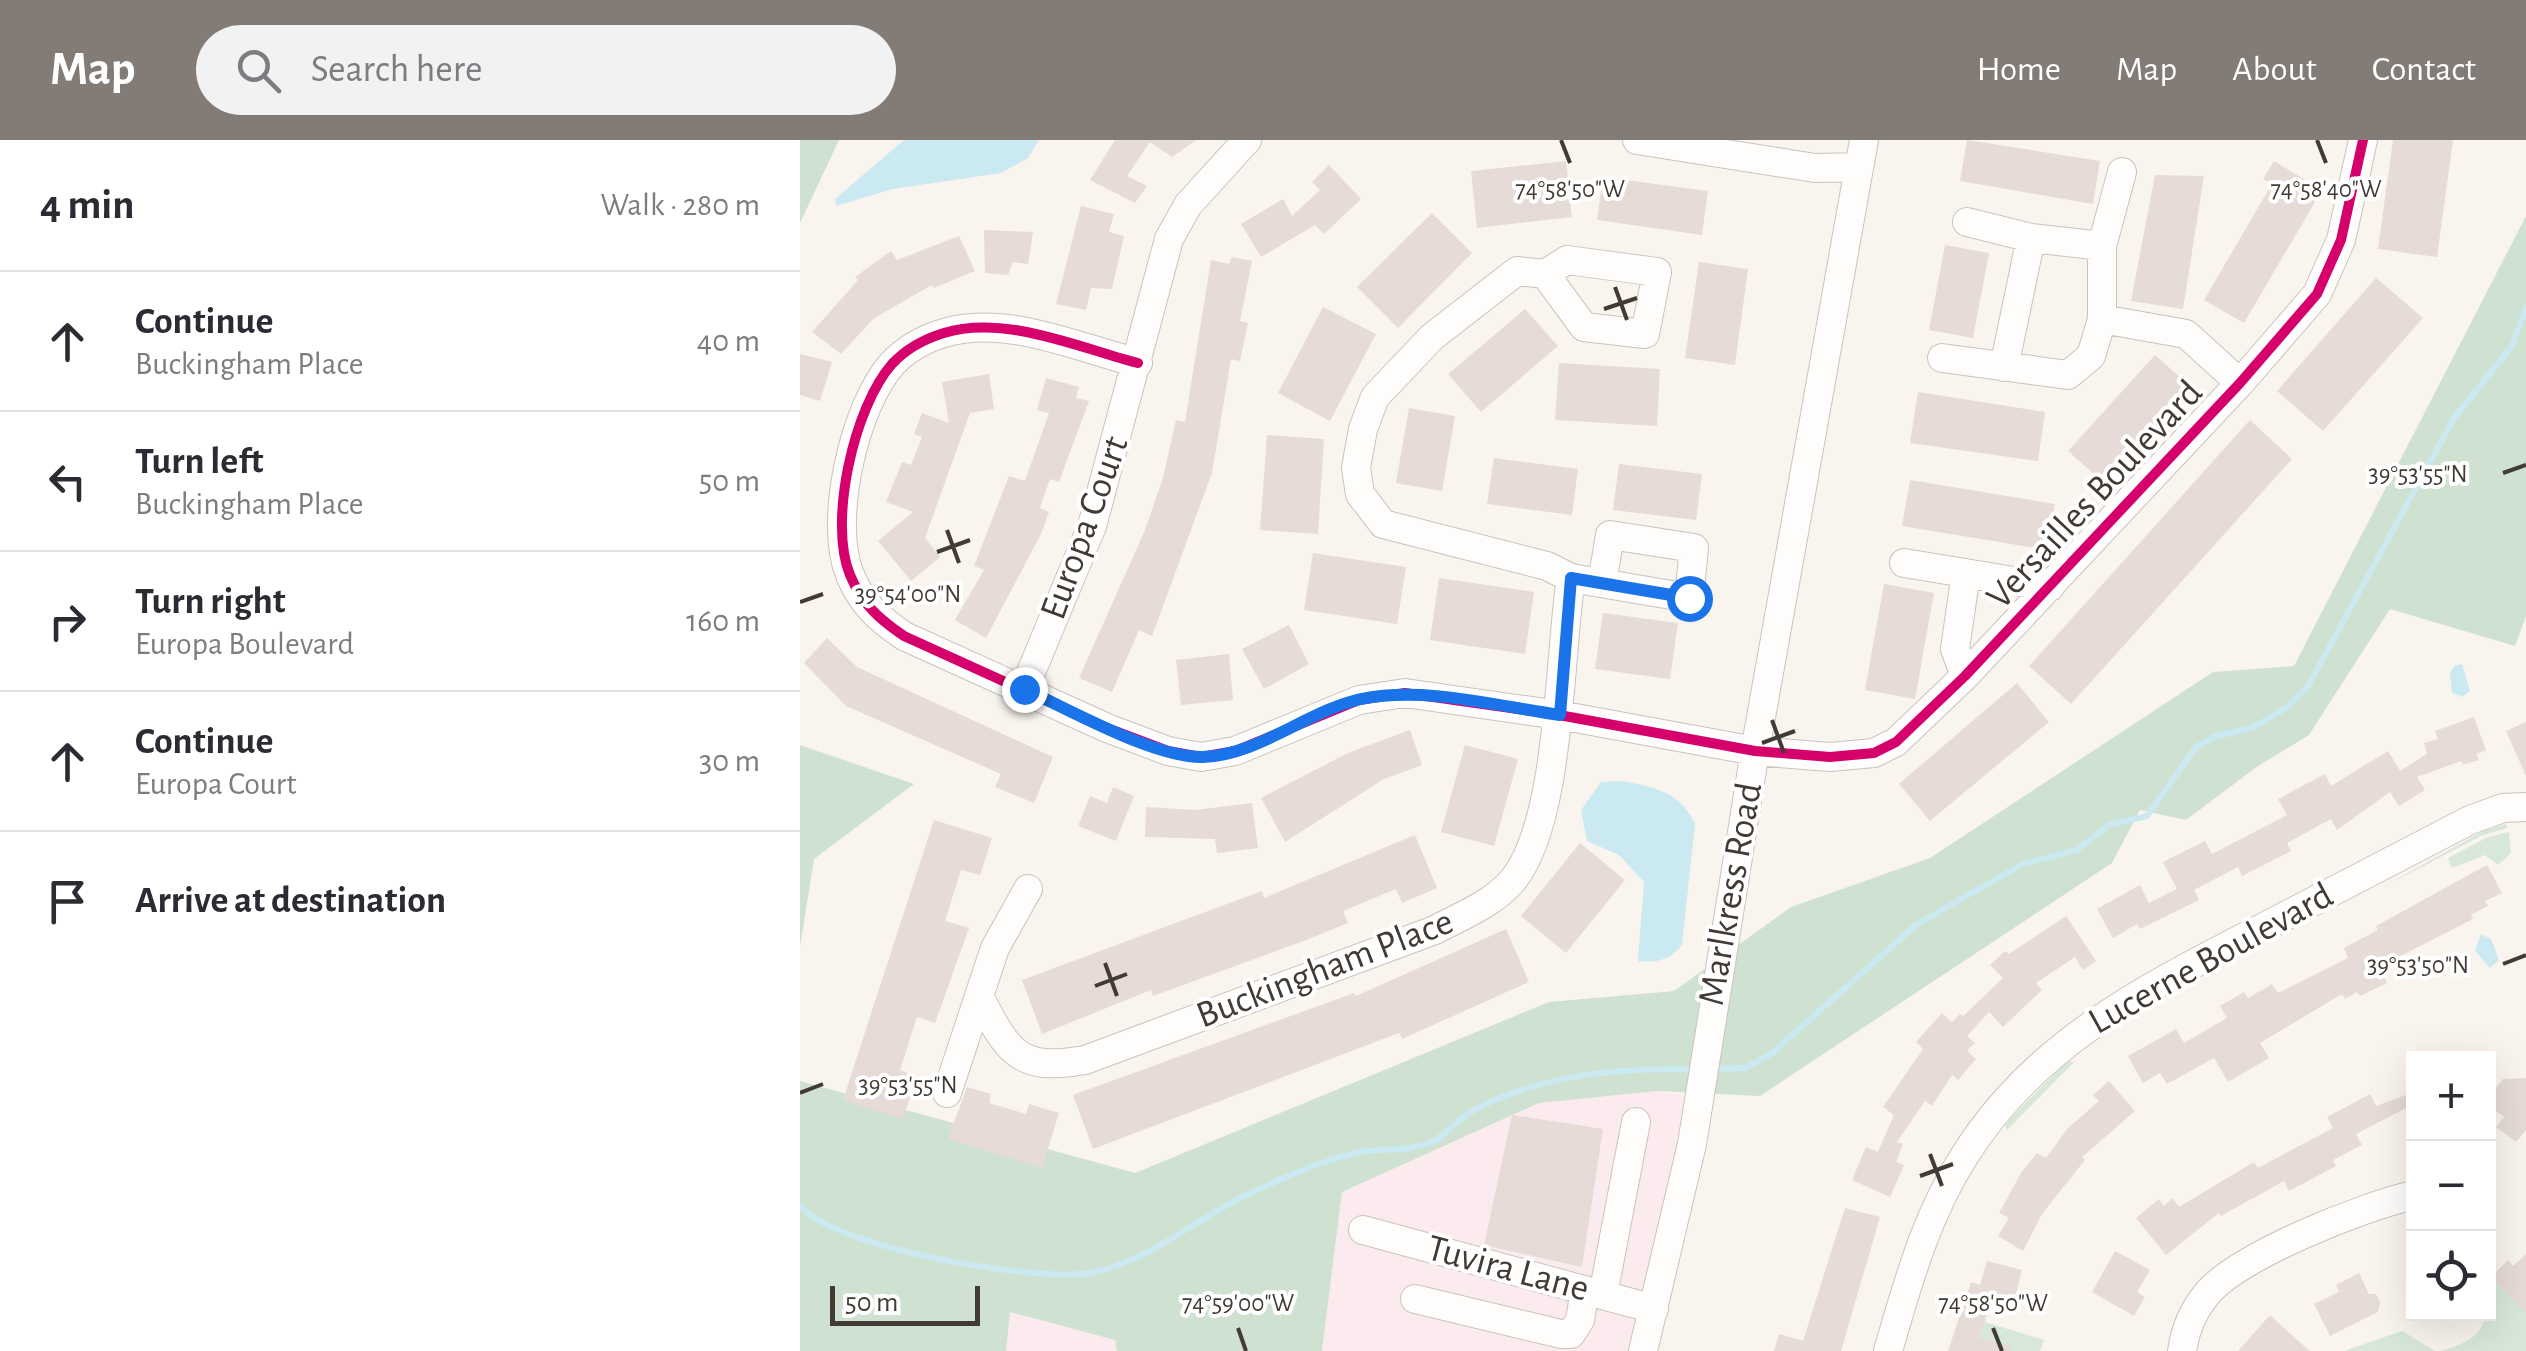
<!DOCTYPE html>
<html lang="en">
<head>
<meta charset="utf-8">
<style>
  body { margin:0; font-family:"Alegreya Sans",sans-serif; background:#f2f2f3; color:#2b2b33 }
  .controls { position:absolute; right:30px; bottom:30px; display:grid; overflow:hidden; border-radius:0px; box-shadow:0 10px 40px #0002 }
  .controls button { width:90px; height:90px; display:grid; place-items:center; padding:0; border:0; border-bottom:2px solid #e1e1e2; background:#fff; color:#2b2b33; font:50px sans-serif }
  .scale { position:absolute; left:30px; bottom:25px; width:150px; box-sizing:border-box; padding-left:10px; border:5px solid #413a35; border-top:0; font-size:28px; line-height:35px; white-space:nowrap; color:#413a35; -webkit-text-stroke:8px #fff; paint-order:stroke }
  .stop { position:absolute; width:30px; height:30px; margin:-22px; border:8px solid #1a73e8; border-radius:50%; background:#fff }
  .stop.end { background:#1a73e8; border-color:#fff; box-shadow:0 2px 10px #0008 }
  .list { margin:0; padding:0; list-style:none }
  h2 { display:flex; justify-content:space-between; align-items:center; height:130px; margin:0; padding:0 40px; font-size:42px }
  h2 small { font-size:32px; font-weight:400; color:#7c7c81 }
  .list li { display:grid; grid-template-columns:65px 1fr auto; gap:30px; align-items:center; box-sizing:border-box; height:140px; padding:0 40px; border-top:2px solid #e1e1e2 }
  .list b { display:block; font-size:38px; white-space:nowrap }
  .list p { margin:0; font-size:32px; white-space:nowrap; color:#7c7c81 }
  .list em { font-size:32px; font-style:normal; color:#7c7c81 }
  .icon { flex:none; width:55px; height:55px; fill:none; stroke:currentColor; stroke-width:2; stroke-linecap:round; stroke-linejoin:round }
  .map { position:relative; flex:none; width:1726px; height:1211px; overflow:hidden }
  header { display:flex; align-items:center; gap:60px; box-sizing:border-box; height:140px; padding:0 50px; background:#827b76; color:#fff }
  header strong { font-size:48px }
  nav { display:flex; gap:55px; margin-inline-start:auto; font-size:35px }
  .search { width:700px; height:90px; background:#f2f2f3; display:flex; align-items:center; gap:25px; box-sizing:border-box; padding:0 35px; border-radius:55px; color:#7c7c81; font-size:38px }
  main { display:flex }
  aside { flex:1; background:#fff }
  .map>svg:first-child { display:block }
  .industrial { fill:#fbebee }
  .green { fill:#d7e7d8 }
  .forest { fill:#cfe1d1 }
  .water { fill:#cae9f0 }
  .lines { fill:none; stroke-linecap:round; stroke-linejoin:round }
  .stream { stroke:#cae9f0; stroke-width:6 }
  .building { fill:#e6dbd6 }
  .minor-casing { stroke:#c9c3be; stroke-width:30 }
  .minor { stroke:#fefdfc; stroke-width:28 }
  .cycleway-casing { stroke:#fff; stroke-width:16 }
  .cycleway { stroke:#d6006c; stroke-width:10 }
  .route { stroke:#1a73e8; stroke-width:12 }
  .ticks { fill:none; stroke:#413a35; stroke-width:4 }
  .labels { text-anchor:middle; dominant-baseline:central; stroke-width:8; stroke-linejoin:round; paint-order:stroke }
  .street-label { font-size:38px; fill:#413a35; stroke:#fff }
  .ticks-label { font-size:25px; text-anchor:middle; fill:#413a35; stroke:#fff; stroke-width:8; stroke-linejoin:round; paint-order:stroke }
</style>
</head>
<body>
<header>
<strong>Map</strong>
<div class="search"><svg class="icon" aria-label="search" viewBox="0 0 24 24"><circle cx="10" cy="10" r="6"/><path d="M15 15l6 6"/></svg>Search here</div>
<nav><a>Home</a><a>Map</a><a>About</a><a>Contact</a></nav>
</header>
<main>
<aside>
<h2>4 min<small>Walk · 280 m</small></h2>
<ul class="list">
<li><svg class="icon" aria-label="ahead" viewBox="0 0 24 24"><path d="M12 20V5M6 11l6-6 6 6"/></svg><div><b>Continue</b><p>Buckingham Place</p></div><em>40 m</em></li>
<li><svg class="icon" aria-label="left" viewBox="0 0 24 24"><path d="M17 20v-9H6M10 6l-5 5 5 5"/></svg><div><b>Turn left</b><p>Buckingham Place</p></div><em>50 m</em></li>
<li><svg class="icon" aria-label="right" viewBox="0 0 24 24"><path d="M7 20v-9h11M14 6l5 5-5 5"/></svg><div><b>Turn right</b><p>Europa Boulevard</p></div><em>160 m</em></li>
<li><svg class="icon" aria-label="ahead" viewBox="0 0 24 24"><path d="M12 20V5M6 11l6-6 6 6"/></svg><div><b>Continue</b><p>Europa Court</p></div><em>30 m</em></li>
<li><svg class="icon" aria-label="arrive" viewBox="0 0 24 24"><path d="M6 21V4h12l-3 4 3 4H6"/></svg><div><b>Arrive at destination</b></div></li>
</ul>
</aside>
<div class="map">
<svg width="1726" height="1211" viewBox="0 0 1726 1211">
  <rect width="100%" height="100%" fill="#faf4ee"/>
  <path class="industrial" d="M857,951L897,958L844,1211H522L541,1052L739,963Z
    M210,1172L316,1200L317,1211H206Z"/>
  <path class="green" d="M1706,684L1707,688L1681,696L1581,748L1683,691Z
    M1709,692L1711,713L1698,725L1685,715L1652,728L1648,718L1688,697Z
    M1267,921L1274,922L1207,990L1205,986L1213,976Z
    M1691,1137L1726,1172V1211H1641C1691,1197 1684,1181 1691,1137Z
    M1185,1182L1244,1200L1240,1211H1199L1200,1204L1180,1198Z
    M1602,1191L1635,1211H1544Z"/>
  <path class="forest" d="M0,0H39L0,83Z
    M1726,76V476L1715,506L1590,469L1509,595L1458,626L1386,680L1340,670L1312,723L960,956L857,951L739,963L542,1052L522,1211H317L315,1200L210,1172L206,1211H0V941L335,1033L749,862L874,851L991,767L1130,718L1413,532L1494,526Z
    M0,605L114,644L14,719L0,807Z"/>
  <path class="water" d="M104,0H239L228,18L201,33L93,49L36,66L35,59Z
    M1662,524L1670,551L1662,557L1652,553L1650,534L1654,526Z
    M821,641C854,647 880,651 895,684L882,805C870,820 857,823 838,821L844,742L819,715L787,701L781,670L801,642Z
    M1681,794L1691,799L1699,820L1690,828L1675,811Z"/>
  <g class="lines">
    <path class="stream" d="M910,929L945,928L971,914L1117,784L1223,724L1277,710L1309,685L1347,676L1396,607L1414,597L1454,587L1487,567L1507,548L1654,278L1712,206L1726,168
      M0,1065C32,1108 236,1142 290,1133C346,1123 395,1080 446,1055C481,1039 522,1020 560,1012C583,1008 603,1012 627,1004C646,997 657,979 676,969C746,933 820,928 897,929"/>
  </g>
  <path class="building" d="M315,0H396L372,17L350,2L327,36L347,46L335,63L290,40Z
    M1167,0L1300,21L1293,64L1160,41Z
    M1593,0H1653L1637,117L1578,109Z
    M766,21L772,77L677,88L671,31Z
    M1474,21L1522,50L1444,183L1404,160L1472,44L1463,39Z
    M529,25L561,59L524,94L515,85L461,117L441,84L483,59L492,76L520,50L512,42Z
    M1355,35L1404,36L1383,169L1331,161Z
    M803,37L908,51L902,95L797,80Z
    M281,66L314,74L309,92L324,96L312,149L291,148L286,170L256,164Z
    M632,73L672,113L598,188L557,147Z
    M184,90L233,92L228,124L213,122L208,135L185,133Z
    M159,96L175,131L134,148L132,145L74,178L41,214L12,192L58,140L55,137L91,111L97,120Z
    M1145,105L1189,113L1173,198L1129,190Z
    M432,117L452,121L440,181L448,183L440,221L431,219L412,333L352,496L339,490L312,552L279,538L345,390L363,338L376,280L385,282L411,120L429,124Z
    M899,122L948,129L935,225L885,218Z
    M1576,138L1623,178L1523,291L1477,251Z
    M523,167L576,194L530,281L478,253Z
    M725,169L758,206L681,272L648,234Z
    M0,214L32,222L20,261L0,255Z
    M1355,215L1390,246L1303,342L1268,311Z
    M759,223L860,229L857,286L755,280Z
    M189,234L194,269L170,273L125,398L140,417L111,441L78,401L113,372L86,362L102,322L111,325L122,297L114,294L122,273L149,283L142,242Z
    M246,238L279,247L276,258L289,261L259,342L250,339L240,368L249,372L241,394L186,498L155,480L184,430L174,426L209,336L225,341L249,273L237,270Z
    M1118,252L1245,272L1238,321L1110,303Z
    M609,268L655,276L642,351L596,343Z
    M1450,280L1492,319L1271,564L1229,526Z
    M467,295L524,299L518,394L460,390Z
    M694,318L778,329L772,375L687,364Z
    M819,324L902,334L896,380L813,370Z
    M1110,340L1255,364L1247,410L1102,386Z
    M513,413L606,427L597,484L504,470Z
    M639,438L734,452L725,514L630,500Z
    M1084,444L1134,453L1115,559L1065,550Z
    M803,473L878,483L870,539L795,529Z
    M489,485L509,524L464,549L442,509Z
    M27,498L57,527L253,617L234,663L195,647L201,634L46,566L4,523Z
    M429,514L433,560L381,565L376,520Z
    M1217,543L1249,582L1130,681L1099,644Z
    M1674,577L1686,610L1676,614L1679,620L1663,625L1661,621L1617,637L1625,650L1599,666L1590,652L1537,690L1531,679L1487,703L1491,711L1442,736L1438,727L1394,750L1399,760L1340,789L1337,784L1313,798L1297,769L1340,745L1349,763L1377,749L1363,722L1405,701L1412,714L1487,675L1478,659L1525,634L1531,646L1588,611L1600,631L1627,614L1624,603L1638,599L1635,591Z
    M1726,582V636L1706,591Z
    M610,590L622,625L584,639L485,702L461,658L548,613Z
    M665,605L718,619L694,706L641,692Z
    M313,647L334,656L316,701L278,686L290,656L307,663Z
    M452,663L458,708L417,713L415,699L345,697L346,667L395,670Z
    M134,680L192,698L180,735L161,730L145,781L169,788L135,883L117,877L100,930L117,936L103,979L43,960Z
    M615,695L637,748L602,763L596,749L543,771L548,783L509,799L353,856L351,850L242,894L222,840L462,751L464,758Z
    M780,703L825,740L766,813L721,776Z
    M1687,725L1702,753L1685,761L1688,766L1671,775L1673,779L1579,827L1587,843L1560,856L1557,852L1545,859L1542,854L1460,903L1469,918L1428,942L1414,918L1367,944L1360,933L1343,943L1328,916L1376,889L1384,903L1427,878L1420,866L1444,852L1448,858L1472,844L1478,853L1548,818L1544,808L1578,790L1576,786Z
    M1266,776L1296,821L1283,830L1275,817L1236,843L1242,850L1203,887L1189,872L1167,896L1175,903L1167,911L1176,919L1158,940L1152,935L1132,966L1125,961L1097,1002L1103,1004L1096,1022L1104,1025L1090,1057L1052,1040L1066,1007L1078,1012L1094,975L1083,967L1123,909L1116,902L1142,873L1152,882L1160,874L1163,876L1203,838L1190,825L1205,811L1209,814Z
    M706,789L729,842L602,899L599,893L293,1009L273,955L554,853L556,856Z
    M1726,938V990L1716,1002L1696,987L1704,977L1688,965V958L1703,939Z
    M1309,941L1335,971L1282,1017L1285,1020L1242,1074L1223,1111L1198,1096L1209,1078L1199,1073L1221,1033L1237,1013L1246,1018L1267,989L1299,961L1293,955Z
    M167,947L191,954L189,963L226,974L229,964L259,973L242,1028L148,999Z
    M1614,952V964L1556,994L1562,1005L1533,1020L1536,1026L1489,1051L1484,1041L1421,1076L1419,1073L1366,1115L1336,1078L1359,1059L1364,1066L1373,1058L1379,1067L1454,1022L1458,1028L1533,988L1527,977L1570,954L1576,966Z
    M712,975L803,989L782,1127L684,1105Z
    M1045,1068L1080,1077L1041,1211H974L979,1194L1003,1201Z
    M1315,1111L1350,1130L1337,1152L1345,1157L1334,1176L1292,1152Z
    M1726,1114V1173L1691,1137L1708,1120L1713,1126Z
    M1187,1121L1222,1130L1211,1174L1189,1168L1180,1198L1211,1206L1210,1211H1148L1171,1142L1180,1145Z
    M1559,1133L1569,1154H1576L1580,1162L1578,1172L1530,1196L1514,1164L1539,1152L1536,1145Z
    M1470,1175L1486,1190L1510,1211H1438Z"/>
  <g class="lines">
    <defs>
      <path id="minor" d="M837,0L1015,28L1059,27
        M1167,82L1231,98L1204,227
        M1231,98L1302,106L1322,32
        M1302,106V179
        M1142,218L1268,235L1291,216L1302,179L1386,194L1440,243
        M338,223C280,208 204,174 144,193C124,199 106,209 92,224C54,267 28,382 50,435C62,464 79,479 104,496L307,588L368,611L401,617L435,611L559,560L605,553L759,575L955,611L1030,617L1074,613L1096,602L1165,536L1440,243L1517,154L1541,100L1563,0
        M1104,423L1250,447
        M771,438L889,458L894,408L810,395L802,443
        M1165,536L1155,509L1166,433
        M224,549L292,386L369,99L388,65L447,0
        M179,856C208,912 218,932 285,920L635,790C661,776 693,764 713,740C761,681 759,514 771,438L747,426L583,384L560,354L556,328L563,289L575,257L632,197L717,131L745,134L784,187L845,194L857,132L767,120L745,134
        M147,953L195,808L228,749
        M563,1090L854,1169
        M803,1155L836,982
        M615,1159L761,1194H771L780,1180L785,1150
        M843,1211L892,1004L955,611L1064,0
        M1088,1211C1108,1142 1126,1076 1165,1015C1237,900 1352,845 1468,785C1536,750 1603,715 1670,680L1703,668L1726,667
        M1382,1211C1385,1190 1393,1171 1406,1155C1437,1116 1564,1066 1614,1055"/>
    </defs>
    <use href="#minor" class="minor-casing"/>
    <use href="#minor" class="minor"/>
    <defs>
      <path id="cycleway" d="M338,223C280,208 204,174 144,193C124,199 106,209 92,224C54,267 28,382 50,435C62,464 79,479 104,496L307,588L368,611L401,617L435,611L559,560L605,553L759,575L955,611L1030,617L1074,613L1096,602L1165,536L1440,243L1517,154L1541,100L1563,0"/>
    </defs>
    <use href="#cycleway" class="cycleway-casing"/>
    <use href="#cycleway" class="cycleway"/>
  </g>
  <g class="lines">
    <path class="route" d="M224,549C271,570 354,618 403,617C459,615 507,571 561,559C625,546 696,566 760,575L771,438L889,458"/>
  </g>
  <path class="ticks" d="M761,0L770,23M1517,0L1526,23M815,147L827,180M804,169L837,158M1703,333L1726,325M147,390L159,423M137,412L170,400M0,462L23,454M972,580L984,613M962,603L995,591M305,823L317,856M1703,824L1726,815M295,846L327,834M0,953L23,944M1130,1014L1142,1046M1120,1036L1153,1024M438,1188L446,1211M1193,1188L1202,1211"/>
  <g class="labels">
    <g class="street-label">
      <text transform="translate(1295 355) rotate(-47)">Versailles Boulevard</text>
      <text transform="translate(285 388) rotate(-70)">Europa Court</text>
      <text transform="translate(931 754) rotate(-80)">Marlkress Road</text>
      <text transform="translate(1411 819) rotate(-29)">Lucerne Boulevard</text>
      <text transform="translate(525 829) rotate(-21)">Buckingham Place</text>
      <text transform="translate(708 1129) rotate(15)">Tuvira Lane</text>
    </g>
  </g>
  <g class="ticks-label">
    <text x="770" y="57">74°58'50"W</text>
    <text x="1526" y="57">74°58'40"W</text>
    <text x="1618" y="342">39°53'55"N</text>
    <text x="108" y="462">39°54'00"N</text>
    <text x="1618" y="833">39°53'50"N</text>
    <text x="108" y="953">39°53'55"N</text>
    <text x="438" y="1171">74°59'00"W</text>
    <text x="1193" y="1171">74°58'50"W</text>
  </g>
</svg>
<div class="controls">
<button>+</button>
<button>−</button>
<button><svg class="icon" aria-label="locate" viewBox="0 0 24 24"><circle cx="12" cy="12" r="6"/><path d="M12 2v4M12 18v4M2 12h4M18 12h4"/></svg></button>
</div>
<div class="scale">50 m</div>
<div class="stop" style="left:889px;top:458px"></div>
<div class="stop end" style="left:224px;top:549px"></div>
</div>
</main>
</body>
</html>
